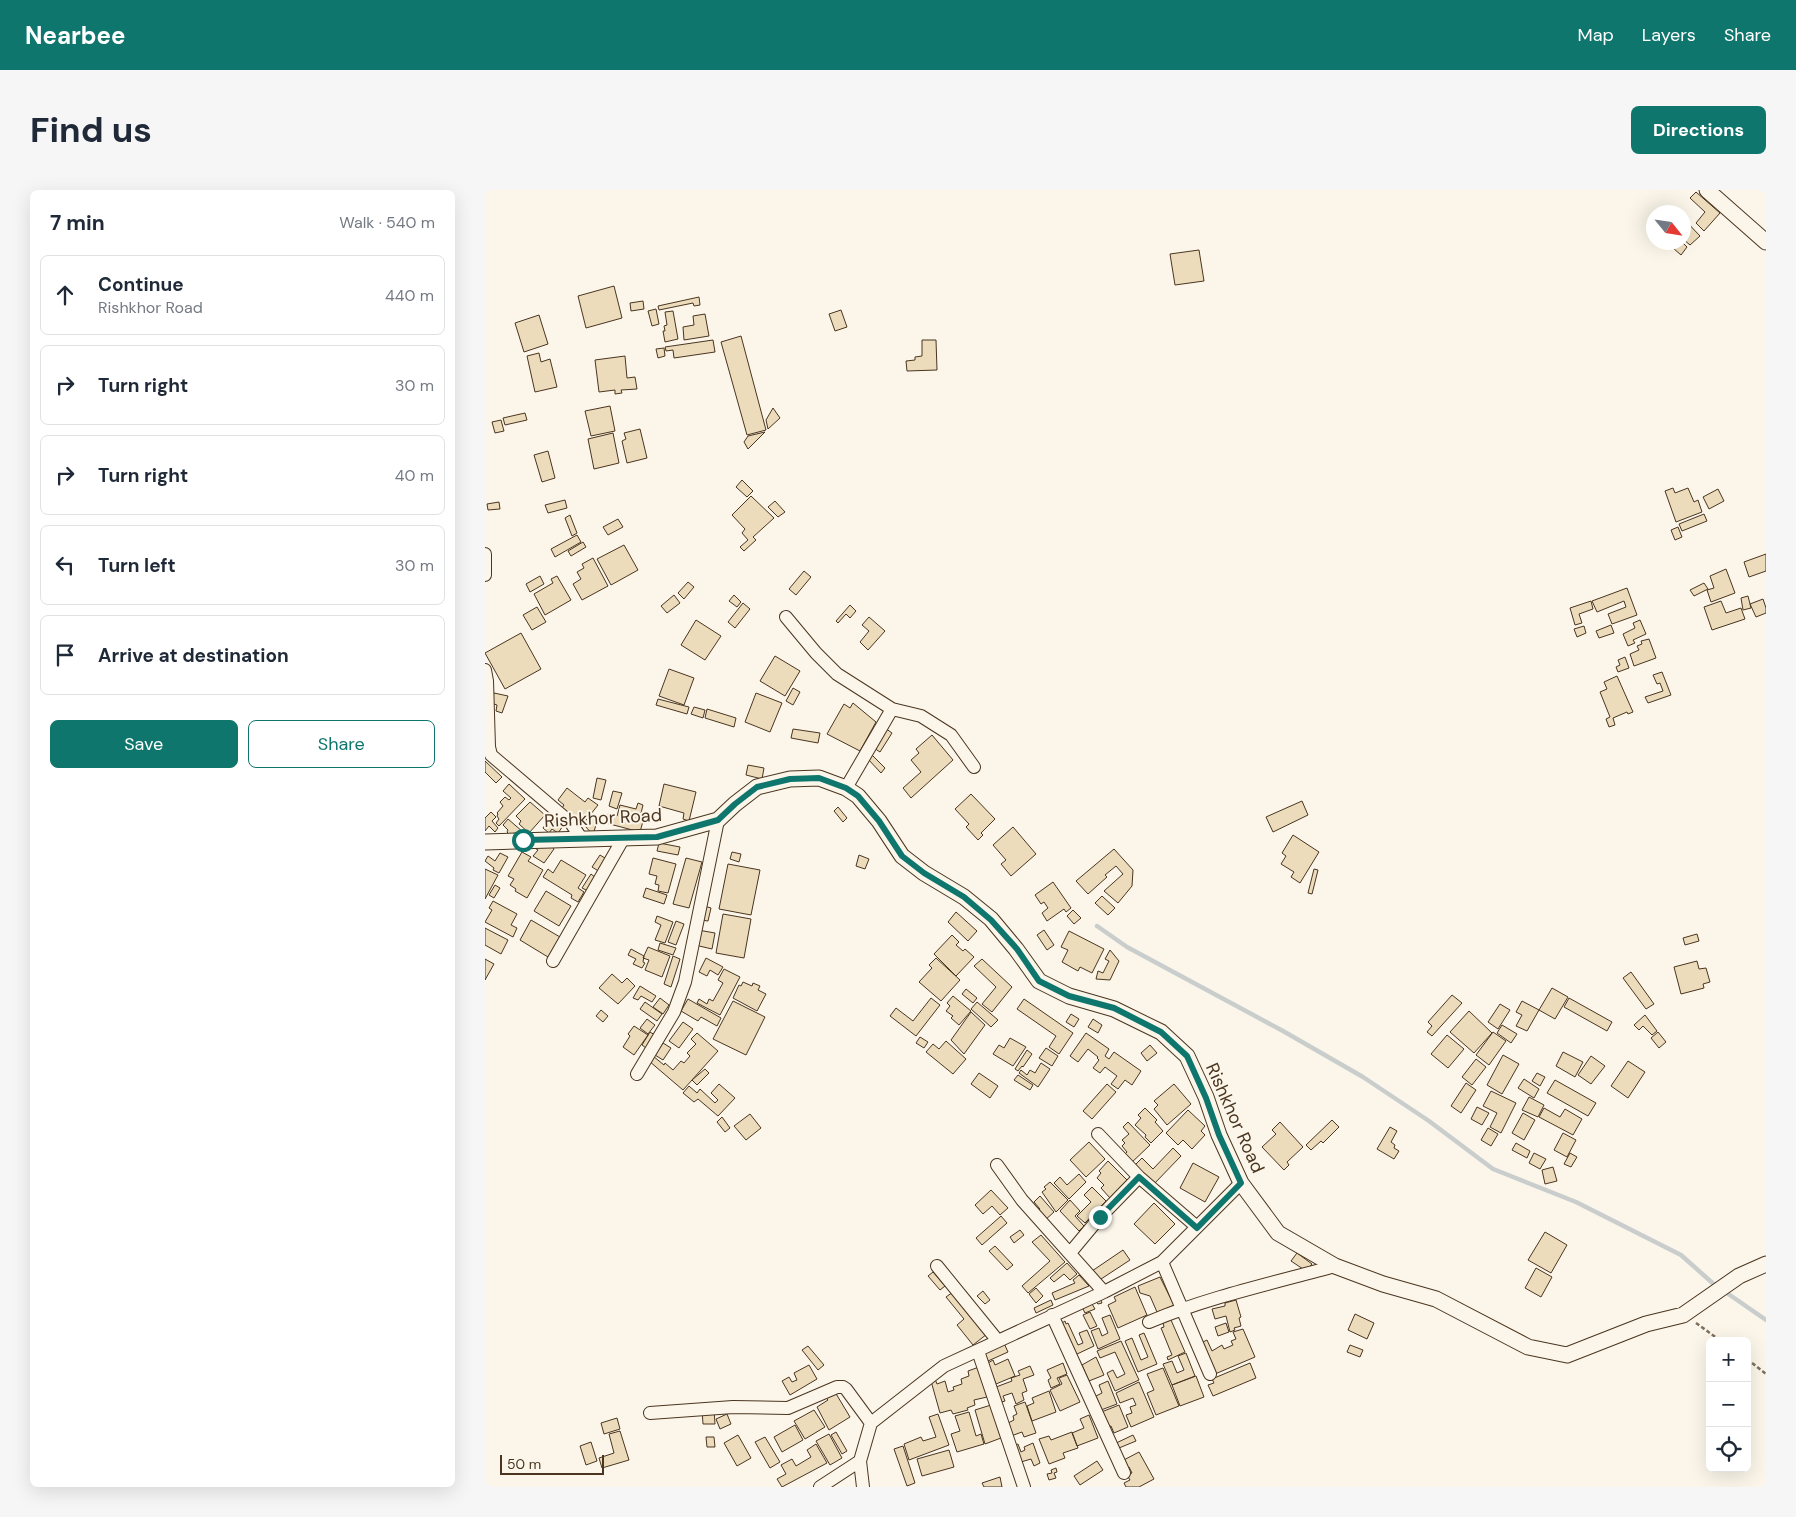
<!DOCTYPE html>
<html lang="en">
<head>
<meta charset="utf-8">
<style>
  body { margin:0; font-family:"DM Sans",sans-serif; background:#f6f6f7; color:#1f2937 }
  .controls { position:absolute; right:15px; bottom:15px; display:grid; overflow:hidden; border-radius:8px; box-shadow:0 5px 20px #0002 }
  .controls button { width:45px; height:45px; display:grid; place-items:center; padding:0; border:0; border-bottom:1px solid #e0e1e3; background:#fff; color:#1f2937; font:25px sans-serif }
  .compass { position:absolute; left:1161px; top:15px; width:45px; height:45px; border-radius:50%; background:#fff; box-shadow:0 5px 20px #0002; rotate:120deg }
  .scale { position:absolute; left:15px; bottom:12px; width:104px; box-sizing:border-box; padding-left:5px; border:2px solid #4a3520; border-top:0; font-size:14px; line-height:18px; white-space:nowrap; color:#4a3520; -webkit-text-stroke:4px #fbf6e9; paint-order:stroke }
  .stop { position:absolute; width:15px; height:15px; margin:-11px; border:4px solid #0f766e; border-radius:50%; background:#fff }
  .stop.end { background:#0f766e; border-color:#fff; box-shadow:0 1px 5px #0008 }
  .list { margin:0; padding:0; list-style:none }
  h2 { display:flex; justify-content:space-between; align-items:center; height:65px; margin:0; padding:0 20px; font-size:21px }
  h2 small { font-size:16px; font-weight:400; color:#747a83 }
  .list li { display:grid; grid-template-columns:32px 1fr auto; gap:15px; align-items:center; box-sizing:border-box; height:80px; margin:0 10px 10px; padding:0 10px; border:1px solid #e0e1e3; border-radius:8px }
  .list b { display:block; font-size:19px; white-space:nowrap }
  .list p { margin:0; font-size:16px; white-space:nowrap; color:#747a83 }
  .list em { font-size:16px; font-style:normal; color:#747a83 }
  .actions { display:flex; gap:10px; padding:15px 20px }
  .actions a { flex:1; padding:11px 0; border:1px solid #0f766e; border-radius:8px; text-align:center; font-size:18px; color:#0f766e }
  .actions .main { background:#0f766e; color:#fff }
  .icon { flex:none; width:28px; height:28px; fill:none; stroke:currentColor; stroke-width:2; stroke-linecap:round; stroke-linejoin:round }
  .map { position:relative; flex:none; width:1281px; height:1297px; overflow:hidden; border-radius:8px }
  header { display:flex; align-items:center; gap:30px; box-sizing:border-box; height:70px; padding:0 25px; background:#0f766e; color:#fff }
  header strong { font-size:24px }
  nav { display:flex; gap:28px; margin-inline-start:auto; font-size:18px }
  .intro { display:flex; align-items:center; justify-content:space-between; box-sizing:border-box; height:120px; padding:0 30px }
  h1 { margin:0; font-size:35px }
  .button { padding:12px 22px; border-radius:8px; background:#0f766e; color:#fff; font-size:18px; font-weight:700 }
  main { display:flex; gap:30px; padding:0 30px }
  aside { flex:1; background:#fff; border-radius:8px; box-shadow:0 5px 20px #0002 }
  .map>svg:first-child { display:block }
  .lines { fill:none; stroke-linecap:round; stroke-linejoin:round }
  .stream { stroke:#c9cecd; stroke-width:4.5 }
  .building { fill:#ecdcbc; stroke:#4a3520 }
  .minor-casing { stroke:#4a3520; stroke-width:14 }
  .tertiary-casing { stroke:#4a3520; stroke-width:17 }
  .path { stroke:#7f6f5c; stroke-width:2.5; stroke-dasharray:4 2.5; stroke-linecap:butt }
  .minor { stroke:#fbf6e9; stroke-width:12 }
  .tertiary { stroke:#fbf6e9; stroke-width:15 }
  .route { stroke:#0f766e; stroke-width:6 }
  .labels { text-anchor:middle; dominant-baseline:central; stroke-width:4; stroke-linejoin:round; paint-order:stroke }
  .street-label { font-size:18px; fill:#4a3520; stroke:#fbf6e9 }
</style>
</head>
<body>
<header>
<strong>Nearbee</strong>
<nav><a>Map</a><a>Layers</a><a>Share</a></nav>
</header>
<div class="intro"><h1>Find us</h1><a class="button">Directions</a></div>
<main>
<aside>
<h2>7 min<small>Walk · 540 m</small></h2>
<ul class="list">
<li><svg class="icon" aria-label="ahead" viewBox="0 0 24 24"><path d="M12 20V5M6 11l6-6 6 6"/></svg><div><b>Continue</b><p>Rishkhor Road</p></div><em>440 m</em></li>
<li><svg class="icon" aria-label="right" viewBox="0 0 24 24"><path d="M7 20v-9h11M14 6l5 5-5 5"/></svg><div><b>Turn right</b></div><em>30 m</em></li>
<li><svg class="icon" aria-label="right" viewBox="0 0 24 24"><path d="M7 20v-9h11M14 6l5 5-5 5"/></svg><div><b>Turn right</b></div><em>40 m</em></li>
<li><svg class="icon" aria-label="left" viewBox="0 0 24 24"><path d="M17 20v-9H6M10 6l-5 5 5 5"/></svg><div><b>Turn left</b></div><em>30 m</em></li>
<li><svg class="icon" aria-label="arrive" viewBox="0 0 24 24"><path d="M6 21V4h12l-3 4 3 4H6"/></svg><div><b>Arrive at destination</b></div></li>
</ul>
<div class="actions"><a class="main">Save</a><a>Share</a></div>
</aside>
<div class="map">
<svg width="1281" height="1297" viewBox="0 0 1281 1297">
  <rect width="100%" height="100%" fill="#fbf6e9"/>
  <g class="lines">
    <path class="stream" d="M612,736L642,757L798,841L878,887L944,931L1008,979L1091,1012L1196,1065L1232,1097
      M1239,1101L1281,1130"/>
  </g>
  <path class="building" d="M1211,2L1235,23L1219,41L1211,33L1220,22L1205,8Z
    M1198,28L1215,46L1205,55L1198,49Z
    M1193,52H1197L1202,57L1196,65L1188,58Z
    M714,60L719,91L690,95L685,64Z
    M129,96L137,128L101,138L93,106Z
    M214,107L215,115L209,116L208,113L174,120L173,116Z
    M158,111L159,119L146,121L145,113Z
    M171,119L174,134L167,136L163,121Z
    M356,120L362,137L350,141L344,124Z
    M188,121L193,149L180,152L178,141H180L179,136L182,135L180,122Z
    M220,124L224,146L199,150L198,137L209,135L208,126Z
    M54,125L63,154L39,162L30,133Z
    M256,146L281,240L262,245L236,152Z
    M228,150L230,162L189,168L188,160L181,161L180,157Z
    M437,150H451L452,180L422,181L421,171L430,170V167L437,166Z
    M179,158L180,166L173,168L171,159Z
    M54,163L56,172L65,169L72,197L50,202L42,166Z
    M140,166L142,188L150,187L152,199L136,200L137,203L130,204V200L114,202L110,170Z
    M125,216L130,241L106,246L100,221Z
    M288,218L295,228L283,239L281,230Z
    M40,223L42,230L20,235L18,228Z
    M16,230L19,241L10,243L7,232Z
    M155,239L162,268L142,273L137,251L141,249L139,243Z
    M280,242L263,259L259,252L263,246Z
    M128,243L134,273L109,279L103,249Z
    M63,261L70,288L57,292L49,265Z
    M257,290L268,301L262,307L251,297Z
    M1188,298L1190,303L1203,298L1209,312L1213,310L1217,322L1191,332L1180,301Z
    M1233,299L1239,311L1224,319L1218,307Z
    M266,306L289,328L268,347L271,350L259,361L255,357L263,350L257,343L260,339L247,325Z
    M80,310L82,318L63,323L60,315Z
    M290,311L300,322L293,327L283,317Z
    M14,312L15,319L3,320L2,314Z
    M1219,324L1222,331L1197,341L1194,334Z
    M85,325L92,343L87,346L80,328Z
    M133,329L138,337L123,345L118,337Z
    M1193,337L1197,347L1190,350L1186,340Z
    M92,345L96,352L70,367L66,359Z
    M98,352L101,357L86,366L83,361Z
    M139,355L153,380L126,395L112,369Z
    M1281,364V381L1264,387L1259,372Z
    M108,368L123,396L97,410L88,394L96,389L92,382L99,378L97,374Z
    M1241,379L1250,403L1226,412L1222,400L1229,398L1225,386Z
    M319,381L326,387L311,405L304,399Z
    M55,386L59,394L45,402L41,394Z
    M72,386L86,410L60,425L49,404L68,393L66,389Z
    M203,392L209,397L199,409L193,403Z
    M1219,393L1223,399L1209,406L1205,400Z
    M1142,398L1152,425L1127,434L1123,424L1141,417L1139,411L1112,422L1107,411Z
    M189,405L195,413L182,423L176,416Z
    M249,405L256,412L252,417L244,411Z
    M1263,406L1266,418L1258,420L1256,408Z
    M1278,409L1281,418V423L1271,427L1265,414Z
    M1106,411L1108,419L1094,424L1097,433L1090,435L1085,418Z
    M1236,411L1241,423L1256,418L1260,429L1227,440L1219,417Z
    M258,413L265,419L250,438L243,432Z
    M365,415L371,421L365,428L361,424L353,433L351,431Z
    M52,417L61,432L47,440L38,425Z
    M384,427L400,441L383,460L375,452L384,441L377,435Z
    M211,430L236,446L220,470L196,455Z
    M1155,430L1161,444L1148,450L1150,453L1143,456L1138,444L1150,438L1148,433Z
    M1126,435L1129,443L1114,448L1111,441Z
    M1099,436L1101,443L1092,447L1089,439Z
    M36,443L56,479L20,499L0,463Z
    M1164,449L1171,468L1149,476L1145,464L1154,460L1152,456L1157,454L1156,451Z
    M290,466L315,481L300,506L275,491Z
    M1140,467L1144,478L1133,482L1131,477L1135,475L1133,470Z
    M184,479L209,488L199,515L174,506Z
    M1177,482L1186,505L1163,513L1160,507L1178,501L1175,493L1172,494L1168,485Z
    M1132,486L1148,522L1143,524L1142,522L1128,528L1130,535L1124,537L1121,529L1125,527L1115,502L1122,499L1119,492Z
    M308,498L315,502L308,515L301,511Z
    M9,503L23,506L17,523L11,521L12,515L6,513Z
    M271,503L297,513L285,542L260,532Z
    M173,509L204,517L202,524L171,515Z
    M368,513L391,532L375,561L342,544L359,514L365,518Z
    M209,517L220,520L218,528L206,524Z
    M222,519L251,528L249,537L220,528Z
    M400,538L407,543L395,562L389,558Z
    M308,539L335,543L333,553L306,548Z
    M447,545L468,570L426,608L418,598L436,582L426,570L434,563L431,559Z
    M386,564L400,578L396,583L382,568Z
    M0,571L17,587L11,593L0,582Z
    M263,575L279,578L277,589L261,585Z
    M112,588L121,590L116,610L108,608Z
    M24,594L40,609L14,636L11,633L14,629L12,626L13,624L12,623L18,616L15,612L20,607L24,610L26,608L18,601Z
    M179,594L211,602L204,631L198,629L199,623L174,616Z
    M82,598L100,612L103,608L113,615L98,634L77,618L79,615L73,610Z
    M128,601L137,603L132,619L124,616Z
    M486,604L510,629L496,643L498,645L493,650L481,637L484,634L470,619Z
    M817,611L823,625L788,642L781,627Z
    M45,612L60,625L44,643L34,634L36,631L31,626Z
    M153,613L158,615L156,623L160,624L155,642L121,633L123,624L132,626L135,615L151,619Z
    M353,617L362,628L358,632L349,621Z
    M6,622L11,627L7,631L13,638L10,642L4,636L0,641V628Z
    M108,625L113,628L108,645L100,636Z
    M23,629L38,642L24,644L22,642L23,640L18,635Z
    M64,629L78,636L73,643L67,639L64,643L58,638Z
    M528,637L551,664L526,686L516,674L521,670L508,655Z
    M808,645L834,662L815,693L806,687L809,682L796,674L801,666L797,663Z
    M42,653L66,655L69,659L59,673L48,666L53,660Z
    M174,653L195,657L193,665L172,661Z
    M629,659L648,680L647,696L633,713L619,701L638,684L631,676L620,685L622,687L603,704L591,691Z
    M37,662L46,667L43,671L58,680L42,708L30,701L31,699L25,695L29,689L23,686Z
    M247,662L256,664L254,672L245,669Z
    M15,663L23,667L14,683L8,680L9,678L0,671L3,666L10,671Z
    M115,665L123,670L115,682L107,677Z
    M374,665L384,669L380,679L371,676Z
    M168,668L191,674L183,703L173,701L174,695L170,694L172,686L164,684Z
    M201,668L217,672L204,718L188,714Z
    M76,670L101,685L93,698L99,702L93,712L86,708L87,705L58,687L63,679L68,683Z
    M243,674L275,680L266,725L234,719Z
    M0,679L13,685L0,709Z
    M829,679L833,680L827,704L823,703Z
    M106,684L111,688L103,701L97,698Z
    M568,692L586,718L581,722L579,719L562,731L557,723L563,718L559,712L556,714L550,705Z
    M10,695L15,698L9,708L4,705Z
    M161,698L182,705L179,714L158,707Z
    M61,701L86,716L74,736L49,721Z
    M617,706L630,718L623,725L610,713Z
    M8,711L32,724L26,735L32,738L28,747L0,732L7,720L4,718Z
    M219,716L226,718L223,731L216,730Z
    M588,720L596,728L589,734L582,726Z
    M471,722L492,741L483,751L463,732Z
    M238,724L266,729L259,768L231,763Z
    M172,726L188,732L180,753L170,750L176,735L170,732Z
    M46,730L75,747L63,767L35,750Z
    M191,731L199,734L191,755L183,752Z
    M0,738L23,750L16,764L0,755Z
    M213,740L230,743L227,759L210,755Z
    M559,740L569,755L562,760L552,745Z
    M584,741L619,759L607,783L595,777L593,781L577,772L583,760L576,757Z
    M1212,744L1214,751L1200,755L1198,748Z
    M467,745L474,752L471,755L478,761L480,759L489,767L471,786L449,764Z
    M175,753L191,758L188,765L173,760Z
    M163,757L185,766L177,787L160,780L164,770L158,768Z
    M146,759L159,766L158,772L160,773L157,778L148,774L151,769L143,765Z
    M625,760L634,771L625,790L611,789L613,781L618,783L624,771L620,769Z
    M188,766L195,769L186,797L179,794Z
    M221,768L238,777L233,785L225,780L222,786L214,782Z
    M451,768L475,790L456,811L434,792L447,778L444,775Z
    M0,769L9,774L0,790Z
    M497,769L527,797L507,822L497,814L511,797L489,776Z
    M1212,771L1214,779L1221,778L1225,792L1218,794L1219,798L1196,804L1189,777Z
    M239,779L255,787L235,825L212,813L214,809L222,814L224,809L228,811L238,793L233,790Z
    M1146,782L1169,814L1161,819L1138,788Z
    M127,784L137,793L142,788L150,796L133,814L114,798Z
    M258,792L267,796L268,793L275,796L273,800L281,804L272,821L248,808L254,795L256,796Z
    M155,796L171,806L167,812L156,806L153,810L148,808Z
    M1067,798L1083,807L1070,829L1054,820Z
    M481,799L492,808L488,813L477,804Z
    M967,805L977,813L947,846L942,842L947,836L943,832Z
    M468,806L486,821L474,835L466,828L468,826L461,821L465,816L462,813Z
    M175,808L184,815L178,824L168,817Z
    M446,808L455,815L431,846L405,826L411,818L428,831Z
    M1084,808L1127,832L1122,841L1079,817Z
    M203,809L236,828L232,836L216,827L213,831L196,821Z
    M539,809L588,843L574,864L564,857L571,846L532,819Z
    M248,811L280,827L261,865L228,849Z
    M1037,811L1054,820L1042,841L1031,836L1037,825L1031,822Z
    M160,812L177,824L172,831L155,819Z
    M492,812L513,830L506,837L486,819Z
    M1015,814L1025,820L1013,839L1003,832Z
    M116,820L123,826L118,832L111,826Z
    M984,821L1007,843L989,863L965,842Z
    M486,822L500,835L479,864L466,850Z
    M586,824L594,829L589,837L581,832Z
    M1160,825L1172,841L1167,845L1158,836L1154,840L1149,835Z
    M162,829L170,835L163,844L155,838Z
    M608,829L617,835L613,843L603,837Z
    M198,832L208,839L194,858L184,851Z
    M1017,835L1032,844L1026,853L1012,843Z
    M149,836L163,845L149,865L138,857L145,846L143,844Z
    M165,842L170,845L161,858L157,855Z
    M1008,842L1021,851L1004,875L991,865Z
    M1173,842L1181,852L1174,858L1166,848Z
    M212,843L233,861L198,900L164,871L168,866L179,875L180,873L188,880L196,871L199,873L205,866L202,863L211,854L206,849Z
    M601,843L624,859L620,866L624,869L629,862L656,881L647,895L640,890L633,899L626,894L632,886L620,877L615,883L608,878L614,870L612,868L613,867L603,859L593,872L585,866Z
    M962,845L979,859L963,878L946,864Z
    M435,847L443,852L439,858L431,853Z
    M525,848L541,857L528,876L508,864L514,855L519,858Z
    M461,851L481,869L468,884L441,862L448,854L454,859Z
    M178,853L186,858L178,870L170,865Z
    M665,855L672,863L662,871L656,863Z
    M561,858L573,866L567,876L554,868Z
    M542,860L547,864L538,877L537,876L533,881L530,879Z
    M1078,862L1098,872L1090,887L1071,876Z
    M1018,865L1034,874L1017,904L1002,895Z
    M1106,866L1120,876L1106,894L1093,885Z
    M991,869L1001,877L987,895L977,887Z
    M1143,871L1160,882L1143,908L1126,896Z
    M556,873L565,879L553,897L534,883L536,880L542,885L545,880L550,883Z
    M220,879L224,883L212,895L207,890Z
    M494,883L513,896L505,908L486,894Z
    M1052,883L1060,887L1055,896L1047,891Z
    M533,885L548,895L545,900L529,890Z
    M1039,889L1054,899L1049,908L1033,898Z
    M1070,890L1111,913L1103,926L1062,903Z
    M981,893L991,900L976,923L966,916Z
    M234,894L250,908L233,926L213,909L209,912L198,903L204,896L212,903L215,899L230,913L233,910L226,903Z
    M622,894L631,902L607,929L598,921Z
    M689,894L706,914L682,935L669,919L673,915L669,911Z
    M1006,901L1031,913L1016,943L1005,937L1012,923L998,916Z
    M1044,907L1059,915L1053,927L1037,920Z
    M992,917L1004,923L997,935L986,929Z
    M660,918L672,930L670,932L678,941L666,953L660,947L661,945L650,935L656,928L653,925Z
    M1059,918L1075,927L1080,919L1097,929L1088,945L1054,927Z
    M703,920L720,936L716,941L720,945L707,959L698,950L693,955L681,943Z
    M1038,923L1050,930L1039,950L1027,943Z
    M265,924L276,938L261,950L249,936Z
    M237,927L245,938L240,942L232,932Z
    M847,930L854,937L838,953L836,951L826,960L821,955Z
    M643,932L665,955L644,975L637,967L642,962L637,956L640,953L637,950L644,944L638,937Z
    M795,932L818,957L802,972L804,975L799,980L777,957L791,944L787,940Z
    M905,937L912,941L906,952L910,955L909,958L914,961L909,969L892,959Z
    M1003,938L1013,944L1006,956L996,950Z
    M1078,943L1091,950L1082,967L1069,960Z
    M604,952L620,969L601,987L585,970Z
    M1031,953L1045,961L1042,968L1027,960Z
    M688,958L696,966L668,995L649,976L657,968L668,979Z
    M1049,963L1061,969L1055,979L1044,973Z
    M1085,963L1092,967L1086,977L1079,974Z
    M623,971L642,990L625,1008L616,998L619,995L612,988L616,983L614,981Z
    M708,973L734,987L720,1012L695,998Z
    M1068,977L1072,991L1060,994L1057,980Z
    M594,984L601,992L584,1009L569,993L575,987L582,995Z
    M565,992L583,1010L571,1022L557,1002L561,999L559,997Z
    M607,997L621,1011L600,1033L592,1026L606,1012L599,1005Z
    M506,1000L523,1018L515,1025L507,1016L498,1024L490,1015Z
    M555,1006L569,1022L559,1031L551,1023L555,1019L549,1012Z
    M585,1010L595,1021L590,1026L599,1036L594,1041L575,1021Z
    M669,1013L690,1034L670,1054L649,1034Z
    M516,1026L522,1033L497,1055L491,1048Z
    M535,1040L539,1045L529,1053L525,1047Z
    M1060,1042L1082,1055L1066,1083L1043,1070Z
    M556,1045L580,1072L543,1103L537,1096L565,1071L547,1052Z
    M510,1056L528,1075L522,1080L504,1061Z
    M638,1060L645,1070L613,1091L607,1081Z
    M812,1063L827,1074L821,1081L806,1071Z
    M582,1073L592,1084L585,1090L579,1084L569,1092L565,1088Z
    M1051,1078L1067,1087L1056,1107L1040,1098Z
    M448,1082L460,1096L455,1100L443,1086Z
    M594,1085L604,1096L570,1110L567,1103L590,1093L588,1090Z
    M675,1087L689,1115L672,1122L665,1106L655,1103L653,1096Z
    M650,1097L662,1125L633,1138L623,1115L631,1111L629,1107Z
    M551,1098L558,1106L551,1113L544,1104Z
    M498,1101L505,1110L500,1114L492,1106Z
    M468,1102L502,1144L488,1155L472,1135L479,1129L461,1107Z
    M614,1106L617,1113L613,1114L611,1112L607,1114L610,1119L600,1123L596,1115Z
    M566,1110L568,1115L551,1123L549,1118Z
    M751,1110L756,1127L754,1128L756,1136L749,1138L750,1140L745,1142L741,1126L730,1129L727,1119L740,1116V1113Z
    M605,1122L612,1136L605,1139L598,1125Z
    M870,1124L889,1133L882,1149L863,1140Z
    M625,1125L635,1149L613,1159L606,1141L614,1138L617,1146L623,1143L617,1128Z
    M686,1130L700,1162L683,1170L682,1167L687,1165L676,1138L679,1137L678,1133Z
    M580,1131L581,1134L583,1133L593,1155L598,1153L594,1143L602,1140L609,1156L590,1165L577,1133Z
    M741,1133L744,1142L733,1146L730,1137Z
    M758,1139L770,1167L730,1184L718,1152L722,1150L727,1161L737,1155L739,1159L748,1155L746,1151L751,1149L748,1142Z
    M659,1143L672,1174L653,1182L640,1151L647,1148L656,1170L663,1167L654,1145Z
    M518,1151L523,1162L503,1171L498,1160Z
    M636,1151L654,1190L630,1201L622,1183L628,1180L632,1188L640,1184L630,1162L615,1168L612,1161Z
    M865,1155L878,1160L875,1167L862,1162Z
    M323,1156L339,1175L333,1180L317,1160Z
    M701,1163L710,1186L687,1195L678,1174L687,1171L692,1183L699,1180L693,1166Z
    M611,1167L619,1185L604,1191L597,1175Z
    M523,1169L530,1186L511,1194L503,1173L508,1170L510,1175Z
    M578,1173L582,1184L572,1188L575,1194L566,1198L563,1190L566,1188L562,1180Z
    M765,1173L771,1188L728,1206L723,1195L729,1193L727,1189Z
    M324,1175L332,1189L305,1205L297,1191L304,1187L307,1192L312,1190L309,1183Z
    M545,1176L549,1185L538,1189L542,1201L537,1203L539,1210L531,1214L527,1203L518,1206L520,1211L517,1212L511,1197L527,1191L526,1188L535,1185L533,1181Z
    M494,1177L502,1207L489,1210L490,1215L482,1218L483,1220L468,1224L466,1220L455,1223L446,1191L450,1189L452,1194L460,1191L463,1202L469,1200L468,1197L477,1194L476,1189L484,1186L483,1181Z
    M678,1178L694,1216L671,1225L662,1203L669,1200L662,1184Z
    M582,1185L595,1212L575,1221L565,1200L577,1194L574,1188Z
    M711,1186L719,1207L695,1216L687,1195Z
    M623,1191L632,1214L616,1220L611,1206L617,1203L614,1195Z
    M654,1192L669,1227L646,1237L641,1225L647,1223L645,1217L651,1215L648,1208L635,1213L631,1203Z
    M564,1201L571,1222L547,1231L542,1216L549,1213L547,1208Z
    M350,1202L365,1227L344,1240L332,1217L343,1210L341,1208Z
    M540,1212L551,1243L539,1247L537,1242L526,1246L521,1234L529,1230L528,1226L532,1224L529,1216Z
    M506,1215L516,1248L500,1254L490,1220Z
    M634,1215L643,1237L629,1243L626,1236L620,1238L614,1223Z
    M229,1219L230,1234H218L217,1220Z
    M329,1220L340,1237L320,1249L309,1231Z
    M484,1222L491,1246L496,1244L499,1254L472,1262L466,1244L475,1241L470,1226Z
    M242,1224L246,1234L235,1239L231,1229Z
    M453,1224L464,1255L424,1270L419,1254L436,1247L438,1251L451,1247L444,1227Z
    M604,1225L613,1248L592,1256L587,1243L599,1238L595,1229Z
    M132,1228L135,1239L119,1244L116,1233Z
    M310,1235L318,1250L297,1262L289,1247Z
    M135,1241L144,1270L117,1278L114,1268L129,1263L124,1244Z
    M351,1242L362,1261L357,1264L346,1245Z
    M587,1242L593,1258L578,1263L580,1268L564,1274L554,1249L564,1246L566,1250Z
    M344,1244L357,1268L345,1275L331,1251Z
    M253,1245L266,1268L252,1276L239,1253Z
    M648,1245L651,1251L634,1258L627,1255Z
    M221,1247H229L230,1257H222Z
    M280,1247L295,1272L285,1278L270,1252Z
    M106,1252L112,1271L101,1275L95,1256Z
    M548,1253L555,1273L549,1276L546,1269L536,1272L530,1255L533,1254L536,1262L540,1260L539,1257Z
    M331,1254L342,1273L297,1297L292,1289L301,1284L296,1275L307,1269L311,1276L326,1267L322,1260Z
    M418,1256L430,1293L422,1296L409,1259Z
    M464,1260L469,1277L437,1286L432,1269Z
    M654,1262L669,1289L654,1297H641L639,1293L645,1290L642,1285L647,1283L644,1277L639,1280L635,1272Z
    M612,1271L618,1280L595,1295L589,1286Z
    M571,1278L572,1282L569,1283L571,1288L564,1290L562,1284L567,1283L566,1280Z
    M515,1287L517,1297H499L497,1293Z"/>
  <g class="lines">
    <defs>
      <path id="minor" d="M0,364V385
        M301,427L331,463L352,484L407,519L436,526L466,545L489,577
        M0,480L2,491L4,557L6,565L86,633L96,648
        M361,598L407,519
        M68,771L138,649
        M152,884L189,822L200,792L233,630
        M613,944L654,987L712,1037
        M512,975L537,1010L619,1102
        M585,1063L615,1027L654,987
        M677,1072L725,1184
        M452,1076L513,1151
        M567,1125L639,1283
        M664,1132C724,1107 788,1093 850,1076
        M493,1161L539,1297
        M165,1223L248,1217L303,1218L352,1197H358L361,1199L386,1233
        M335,1297L375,1271
        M378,1297L375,1271L386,1233L459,1176L619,1102L677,1072L756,993"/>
      <path id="tertiary" d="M1222,0L1281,52
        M0,652L172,647L233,630L250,614L272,597L305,589L334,588L361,598L373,606L394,631L417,666L439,683L479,707L506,729L531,759L554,791L584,806L629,819L676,842L702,866L721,907L734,945L756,993L793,1043L850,1076L898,1094L951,1109L1043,1157L1082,1165L1161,1134L1198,1125L1254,1086L1281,1074"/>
    </defs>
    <use href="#minor" class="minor-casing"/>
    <use href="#tertiary" class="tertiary-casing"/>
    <path class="path" d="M1211,1133L1236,1151
      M1262,1169L1281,1184"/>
    <use href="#minor" class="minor"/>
    <use href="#tertiary" class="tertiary"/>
  </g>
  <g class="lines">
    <path class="route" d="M38,650L172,647L233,630L250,614L272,597L305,589L334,588L361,598L373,606L394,631L417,666L439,683L479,707L506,730L532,759L554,791L584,806L629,818L676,842L702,866L721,908L734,945L756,993L712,1038L654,987L615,1027"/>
  </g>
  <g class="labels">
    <g class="street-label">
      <text transform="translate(118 628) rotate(-3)">Rishkhor Road</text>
      <text transform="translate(750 928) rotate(66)">Rishkhor Road</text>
    </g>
  </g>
</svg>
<div class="controls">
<button>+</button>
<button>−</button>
<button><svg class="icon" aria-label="locate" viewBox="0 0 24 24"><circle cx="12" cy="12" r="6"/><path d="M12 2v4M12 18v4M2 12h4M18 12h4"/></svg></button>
</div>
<svg class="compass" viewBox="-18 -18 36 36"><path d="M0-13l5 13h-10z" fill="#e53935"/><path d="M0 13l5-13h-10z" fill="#747a83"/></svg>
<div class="scale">50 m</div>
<div class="stop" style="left:38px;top:650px"></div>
<div class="stop end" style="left:615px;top:1027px"></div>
</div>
</main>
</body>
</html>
